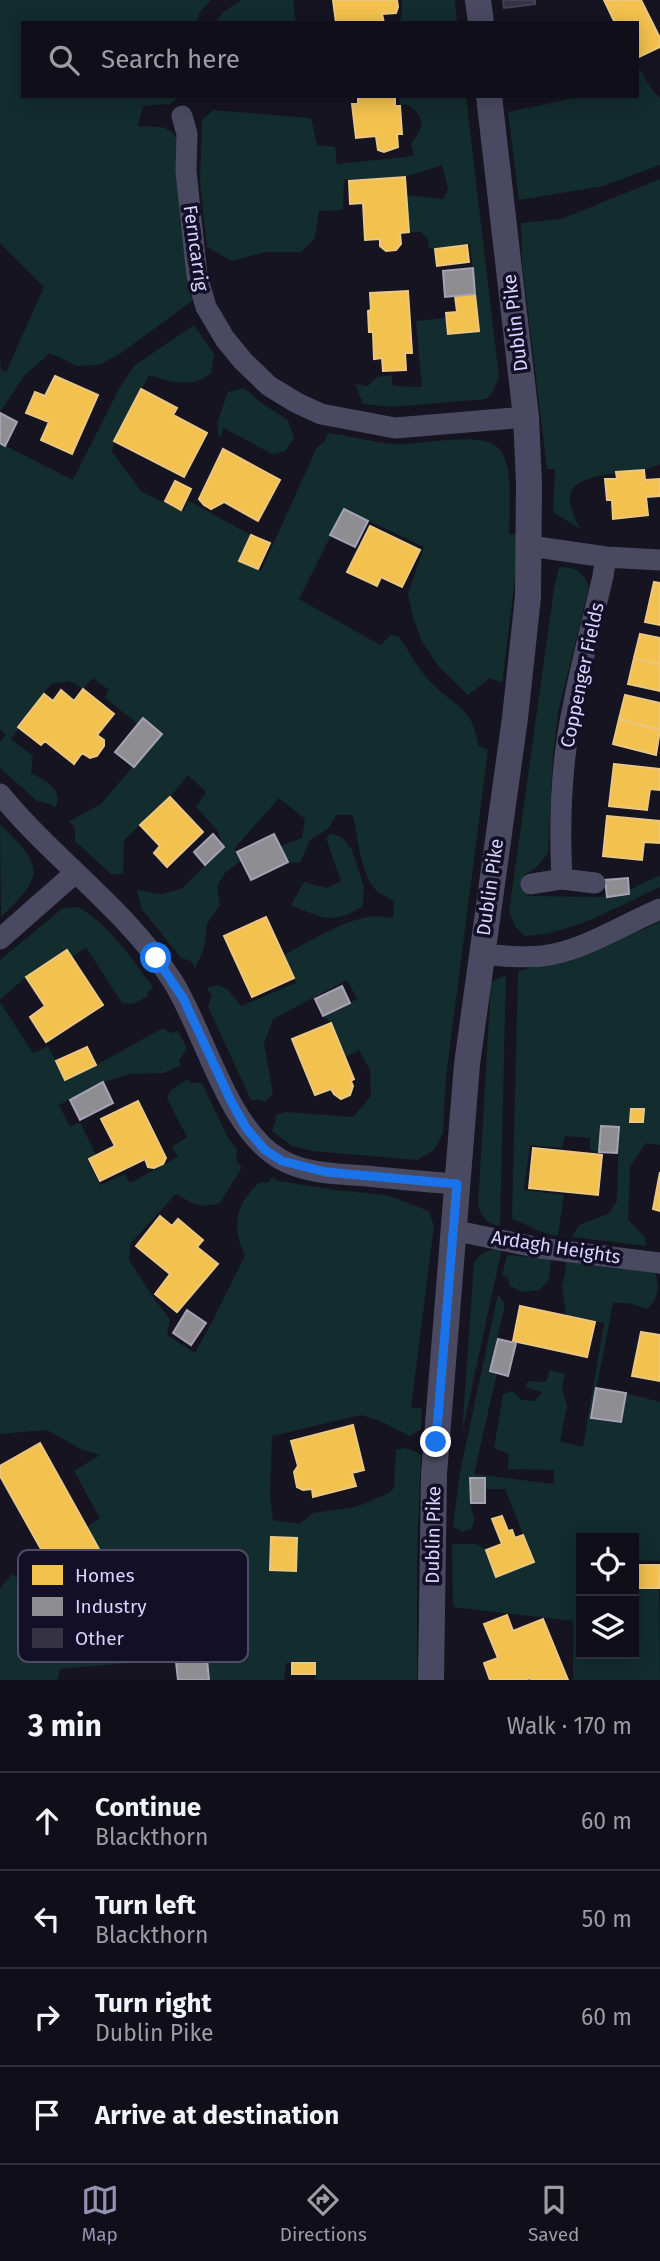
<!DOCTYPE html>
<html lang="en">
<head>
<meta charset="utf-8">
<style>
  body { margin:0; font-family:"Fira Sans",sans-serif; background:#1e1d26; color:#f1f3f6 }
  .controls { position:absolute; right:21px; bottom:21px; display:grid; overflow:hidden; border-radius:0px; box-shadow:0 4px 18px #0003 }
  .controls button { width:63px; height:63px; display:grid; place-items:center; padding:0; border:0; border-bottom:2px solid #302f38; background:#100f19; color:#f1f3f6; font:35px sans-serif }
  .stop { position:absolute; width:21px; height:21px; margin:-16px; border:5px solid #1a73e8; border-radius:50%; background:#fff }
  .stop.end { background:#1a73e8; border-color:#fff; box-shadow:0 2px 7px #0008 }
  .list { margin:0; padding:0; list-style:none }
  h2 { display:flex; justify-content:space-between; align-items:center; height:91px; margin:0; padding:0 28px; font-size:30px }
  h2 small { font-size:23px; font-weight:400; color:#9c9ca2 }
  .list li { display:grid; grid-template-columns:46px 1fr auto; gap:21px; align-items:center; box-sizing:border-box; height:98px; padding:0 28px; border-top:2px solid #302f38 }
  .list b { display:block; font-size:26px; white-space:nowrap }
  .list p { margin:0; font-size:23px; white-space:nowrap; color:#9c9ca2 }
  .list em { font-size:23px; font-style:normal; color:#9c9ca2 }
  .icon { flex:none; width:38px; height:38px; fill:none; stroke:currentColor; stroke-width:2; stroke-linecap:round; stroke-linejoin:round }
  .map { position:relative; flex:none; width:660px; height:1680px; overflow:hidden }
  .search { position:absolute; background:#100f19; box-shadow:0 4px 18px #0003; left:21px; right:21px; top:21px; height:77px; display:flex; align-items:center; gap:18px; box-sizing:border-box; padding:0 24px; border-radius:0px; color:#9c9ca2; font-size:26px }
  .sheet { height:483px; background:#100f19 }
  nav { display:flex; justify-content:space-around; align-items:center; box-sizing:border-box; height:98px; border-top:2px solid #302f38; background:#100f19; font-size:19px; color:#9c9ca2 }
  nav a { display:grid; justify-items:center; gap:4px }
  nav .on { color:#9591b1 }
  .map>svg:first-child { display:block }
  .green { fill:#132c2d }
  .homes { fill:#f2c14e; stroke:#eac783; stroke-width:2 }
  .industry { fill:#8d8d92; stroke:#a4a2b3; stroke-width:2 }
  .building { fill:#343243; stroke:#433f54; stroke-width:2 }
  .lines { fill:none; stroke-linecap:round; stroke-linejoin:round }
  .minor { stroke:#4a4962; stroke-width:21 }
  .tertiary { stroke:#4a4962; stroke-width:26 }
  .route { stroke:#1a73e8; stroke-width:9 }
  .labels { text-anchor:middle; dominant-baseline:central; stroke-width:7; stroke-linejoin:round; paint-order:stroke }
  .street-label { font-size:19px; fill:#d9d4ff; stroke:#130f26 }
  .key { fill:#130f26; stroke:#4e4a67; stroke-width:2 }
  .key-label { font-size:19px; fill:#d9d4ff }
</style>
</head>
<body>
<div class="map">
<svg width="660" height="1680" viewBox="0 0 660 1680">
  <rect width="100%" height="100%" fill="#161421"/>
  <path class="green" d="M0,0H211L200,12L196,23H23V96H179L170,104L143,106L138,126C158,128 170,122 179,144L185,257L192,301L121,353L99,365L77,366L50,353L24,376L0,412V357L1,369L6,372L44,287L0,243Z
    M242,0H293L296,23H215L223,12Z
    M402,0H455L457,23H397L401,20Z
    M637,65C645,77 649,88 660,98V165L603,186L519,200L508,112L583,96H637Z
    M399,96H466L499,377L492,393L486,399L391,407L363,404L355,384L368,386L377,377L391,375L393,386L422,387L416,321L446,318L448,334L479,331L470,244L435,249L429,248L428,239L421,232H409L406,195L443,199L448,188L442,165L405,177L344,180L343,210L319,211L315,238L301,252H265L232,261L207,247L200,183L202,120L213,110L311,118L317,145L335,147L337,164L414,156L411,143C426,126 425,115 406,104L400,106Z
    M660,179V464C655,466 649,469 644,470C626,474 572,472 570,497C569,508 576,520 580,529L553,512L555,469H547L522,262L521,223L561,219Z
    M194,325L214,354L211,373C191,389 172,382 149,375L114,441L112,452L142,492L183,511L189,501L251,535L239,560L261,571L317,447L324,442L328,433C349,436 370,441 391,444C417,447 484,428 500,450C514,467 509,512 509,534H518L516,570L502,683L490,678L468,695L439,667L421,640L413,617L408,594L424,547L344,509L299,599L380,645L391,635L398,636C408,649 416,665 426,677C451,707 473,703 478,746L488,750L446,1077L443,1133L434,1150L417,1160L312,1151L292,1146L272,1131L276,1120L275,1115L285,1112L353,1117L371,1096L370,1070L359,1050L345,1057L331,1023L323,1016L357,999L347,980L273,1019L264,1044L273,1093L265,1102L260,1100H251L208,1007L212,996L207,988L219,985L229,991L241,1006L296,983L284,955C308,942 349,917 376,916C381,916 388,918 393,918L394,901C388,897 379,894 375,889C361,874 357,834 353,815H336L329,828L310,840L300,863L288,862L280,846L302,838L305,819L279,798L234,849L242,860L225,873L217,886L220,905L207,924L204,949L195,968L191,961L181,958L141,908L137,890L160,894L181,889L224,847L217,830L196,807L206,792L188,775L170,797L124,840L123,874H111L75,841V827L69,821L101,804L161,733L143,718L138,724L105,698L109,690L93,678L83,689L70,681L51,684L11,739L33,756L31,773C45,780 65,790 55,808L50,804L37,801L0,768V742L6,735L0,729V443L73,480L120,387L134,366Z
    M244,388L261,403L288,420L294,438L285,451L272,454L224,428L219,439L217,423L228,392Z
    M559,567C576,567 583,571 589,587L558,713L553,756L548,853L536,868L524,875L528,896L607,897L629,894V890L660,875V887C617,906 573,934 525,936L515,926L509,912L554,589Z
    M0,824C42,865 47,874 1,917Z
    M331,834L342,837L352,850L364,887L363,906C331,926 323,918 291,905L304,882L327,888L341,881L326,838Z
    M78,907C110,925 131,958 153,987L148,992L147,997L132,1004L122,1003L86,947L72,957L67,950L26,977L0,1000V960L63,908Z
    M660,922V1145L646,1143L630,1166L628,1220L644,1236L646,1246L572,1237L579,1225L608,1214L617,1201L619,1127L601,1126L599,1152L590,1150V1138L565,1136L562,1148L530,1145L524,1190L564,1195L558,1236C541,1233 528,1225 512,1219L518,971C568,961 613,942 660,922Z
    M506,975L500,1226C488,1225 482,1217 478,1206L491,982Z
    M0,1002L33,1053L48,1046L65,1079L96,1065L163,1028L170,1033L178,1031L187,1048L179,1061L181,1065L164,1073L130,1074L103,1082L59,1105L70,1127L80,1122L96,1155L87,1160L100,1185L125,1174L130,1183L178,1157L172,1147L187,1137L167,1098L171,1090L188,1079L190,1083H202L228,1138L237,1149C236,1157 235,1162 242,1167L220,1203C198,1209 195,1205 176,1194L131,1243L129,1260L155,1300L170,1319L167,1335L195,1353L212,1322L245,1256C231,1226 235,1204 260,1182L268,1183L272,1177L279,1181L335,1190L387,1195L429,1211L434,1226L411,1408H422L421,1429L410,1436L380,1421L361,1415L272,1436L270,1496L273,1520L299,1524L313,1513L356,1507L387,1494L394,1488L396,1450C406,1446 413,1450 421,1455L417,1557V1680H315V1663H286L284,1680H209L205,1656L60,1669L57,1680H0V1588L12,1574L25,1583L44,1572L60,1601L112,1570L87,1527L100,1518L74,1471L100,1455L83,1450L47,1430L0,1434Z
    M502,1248L462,1433L474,1263C480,1251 490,1250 502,1248Z
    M507,1255L551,1259L549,1279L540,1290L522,1292L510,1286L507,1277L502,1276Z
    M565,1260L653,1268C660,1283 660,1298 647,1309L629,1303H613L591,1417L621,1422L626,1393L660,1402V1561L634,1560V1538H581V1654H634V1588H659L660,1680H573V1621L453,1607L452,1544H475L486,1550L497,1577L534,1562L505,1489H486L485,1478L471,1479V1508L475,1519L471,1529L462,1532L453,1526L460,1472L498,1294L505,1304L490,1371L497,1373L474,1474L554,1484V1470L508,1469L509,1454L494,1448L503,1394L512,1391L522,1400L535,1401L542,1392L525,1387L528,1381L546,1382L550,1370L565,1374L562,1388L567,1406L560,1441L583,1447L604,1323L566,1316L562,1286L566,1270Z"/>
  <path class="homes" d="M333,0H397L398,7L396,13L382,14L384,23H336Z
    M604,0H641L660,38V47L637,58V23H615Z
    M358,96H395V106H400L402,134H397L398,147L384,152L378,150L376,136L356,138L352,104H358Z
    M405,177L409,232L400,233L401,244L396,250L386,251L380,246V239L365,240L363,203L350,204L349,181Z
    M467,245L469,262L437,266L435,249Z
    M408,291L412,353H405L406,370L383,371L382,358L374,359L373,332H369L368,311L371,310L370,293Z
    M475,294L479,331L448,334L446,313L457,312L455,296Z
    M55,376L98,395L72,454L41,440L49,422L26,413L35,392L45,396Z
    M141,389L177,408L173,415L207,433L184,477L114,441Z
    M223,449L280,480L258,521L224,502L211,509L204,505L199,499Z
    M644,470L645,480L659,479L660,490V496L646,497L648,515L613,519L612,500H607L605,479H617L616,472Z
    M175,481L191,489L181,510L165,501Z
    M370,526L420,550L402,587L381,577L377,586L347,572Z
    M251,535L270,543L258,569L239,561Z
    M654,582L660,583V625L645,622Z
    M640,634L660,638V664L634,658Z
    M634,658L660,664V691L628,684Z
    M83,689L114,714L97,735L104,740V746L97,756L90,758L82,753L74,764L45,741L41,745L18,727L44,694L53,701L61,690L74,701Z
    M625,695L660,703V730L619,719Z
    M619,719L660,730L656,755L613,744Z
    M614,764L660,769V790L650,789L647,810L609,806Z
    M170,797L203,832L167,867L154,853L160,846L140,825Z
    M607,816L660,821V843L644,842L642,860L603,856Z
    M266,917L294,978L252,997L224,936Z
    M67,950L103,1005L46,1042L30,1017L45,1006L26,977Z
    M331,1023L354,1079L351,1081L353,1086L350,1095L341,1099L334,1094L331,1089L315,1095L292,1039Z
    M87,1047L96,1065L65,1080L56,1061Z
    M138,1101L166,1158L163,1164L154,1168L148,1167L145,1159L100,1181L89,1159L115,1146L101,1119Z
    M631,1109H644L643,1122H630Z
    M533,1148L602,1155L598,1195L529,1188Z
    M660,1172V1211L653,1209Z
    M160,1216L172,1226L178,1219L203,1240L197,1247L218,1264L177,1312L155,1294L170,1274L136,1246Z
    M520,1306L595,1322L587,1357L513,1341Z
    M641,1332L660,1335V1381L632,1376Z
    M353,1425L364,1470L352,1473L356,1486L313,1497L312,1489L303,1490L297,1487L294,1472L298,1466L291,1441Z
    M40,1443L99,1549L55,1574L0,1476V1466Z
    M502,1516L508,1531L512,1530L515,1538L523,1535L534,1562L496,1577L486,1550L502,1544L492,1519Z
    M271,1537L297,1538L296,1571L270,1570Z
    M634,1565H660L659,1588H634Z
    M507,1615L513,1631L543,1619L568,1680H531L530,1678L525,1680H490L484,1663L498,1658L484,1624Z
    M292,1663H315V1674H292Z"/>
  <path class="industry" d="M473,268L475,294L445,297L443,271Z
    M0,413L17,422L5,446L0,443Z
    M344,509L368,521L355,547L330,535Z
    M143,718L162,734L134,767L115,752Z
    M213,834L224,847L205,865L194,852Z
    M274,834L288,862L251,880L237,852Z
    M628,878L629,894L607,897L605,880Z
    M342,986L350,1003L323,1016L315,999Z
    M103,1082L113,1103L80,1120L70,1100Z
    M601,1126L619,1127L617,1153L599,1152Z
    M187,1310L206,1323L191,1345L173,1333Z
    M498,1339L516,1343L508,1376L490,1371Z
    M596,1388L626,1393L621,1422L591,1418Z
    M470,1478H485V1503H471Z
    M207,1659L209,1680H178L176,1662Z"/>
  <path class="building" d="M503,0H535V4L504,8Z"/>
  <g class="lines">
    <path class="minor" d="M182,116L187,134L186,171L197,276L206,307L225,339L243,361L269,386L297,403L321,414L395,428L526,417
      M530,546L606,557L660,560
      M0,794C53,859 126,909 172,980C205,1032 227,1129 280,1159C305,1174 339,1174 367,1176C397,1179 427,1182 457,1184
      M562,879C559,822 561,763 573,707C581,663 593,620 603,576L606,557
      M531,884L562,879L595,883
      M0,939L75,873
      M481,954C501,956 521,958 542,956C583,951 622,925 660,909
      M452,1230L540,1248L660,1263"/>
    <path class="tertiary" d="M478,0L481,23
      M431,1680L434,1474L467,1064L515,718L528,597L529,483L526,417L489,96"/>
  </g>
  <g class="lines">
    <path class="route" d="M156,958L183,998L231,1101L246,1128L265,1150L282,1161L326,1172L457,1184L436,1442"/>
  </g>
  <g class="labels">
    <g class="street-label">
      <text transform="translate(196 248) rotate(82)">Ferncarrig</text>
      <text transform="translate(515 323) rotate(-97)">Dublin Pike</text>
      <text transform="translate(582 675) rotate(-78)">Coppenger Fields</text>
      <text transform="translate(490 887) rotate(-82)">Dublin Pike</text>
      <text transform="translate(556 1247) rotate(9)">Ardagh Heights</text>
      <text transform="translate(433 1535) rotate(-89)">Dublin Pike</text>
    </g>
  </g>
  <rect x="18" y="1550" width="230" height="112" rx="10" class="key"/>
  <rect x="32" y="1565" width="31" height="20" fill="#f2c14e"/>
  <rect x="32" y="1597" width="31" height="19" fill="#8d8d92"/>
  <rect x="32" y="1628" width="31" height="20" fill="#343243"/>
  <g class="key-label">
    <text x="75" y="1582">Homes</text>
    <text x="75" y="1613">Industry</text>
    <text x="75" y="1645">Other</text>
  </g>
</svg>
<div class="controls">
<button><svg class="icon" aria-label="locate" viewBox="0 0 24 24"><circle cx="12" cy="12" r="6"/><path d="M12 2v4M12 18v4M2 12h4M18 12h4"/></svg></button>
<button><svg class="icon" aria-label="layers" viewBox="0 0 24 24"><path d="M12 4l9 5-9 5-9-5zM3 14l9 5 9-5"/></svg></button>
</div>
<div class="stop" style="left:156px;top:958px"></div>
<div class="stop end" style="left:436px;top:1442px"></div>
<div class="search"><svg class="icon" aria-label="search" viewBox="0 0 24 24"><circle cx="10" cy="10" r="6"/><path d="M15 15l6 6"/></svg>Search here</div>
</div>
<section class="sheet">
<h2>3 min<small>Walk · 170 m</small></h2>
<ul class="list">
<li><svg class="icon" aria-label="ahead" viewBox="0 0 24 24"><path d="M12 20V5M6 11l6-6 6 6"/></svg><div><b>Continue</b><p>Blackthorn</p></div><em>60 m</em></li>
<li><svg class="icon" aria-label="left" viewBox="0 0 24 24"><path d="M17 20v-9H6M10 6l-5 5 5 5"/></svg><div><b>Turn left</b><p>Blackthorn</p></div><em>50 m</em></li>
<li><svg class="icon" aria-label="right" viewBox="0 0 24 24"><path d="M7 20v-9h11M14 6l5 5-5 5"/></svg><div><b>Turn right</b><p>Dublin Pike</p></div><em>60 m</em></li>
<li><svg class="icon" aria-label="arrive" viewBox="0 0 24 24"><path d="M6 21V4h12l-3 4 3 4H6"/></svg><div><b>Arrive at destination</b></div></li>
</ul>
</section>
<nav>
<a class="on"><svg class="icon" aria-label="map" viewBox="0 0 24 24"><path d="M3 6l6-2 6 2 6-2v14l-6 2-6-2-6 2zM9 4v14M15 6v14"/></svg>Map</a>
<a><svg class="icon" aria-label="directions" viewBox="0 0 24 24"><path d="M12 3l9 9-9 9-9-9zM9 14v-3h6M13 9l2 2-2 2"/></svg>Directions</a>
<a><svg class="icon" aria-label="saved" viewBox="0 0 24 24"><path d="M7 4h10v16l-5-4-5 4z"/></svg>Saved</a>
</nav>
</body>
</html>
